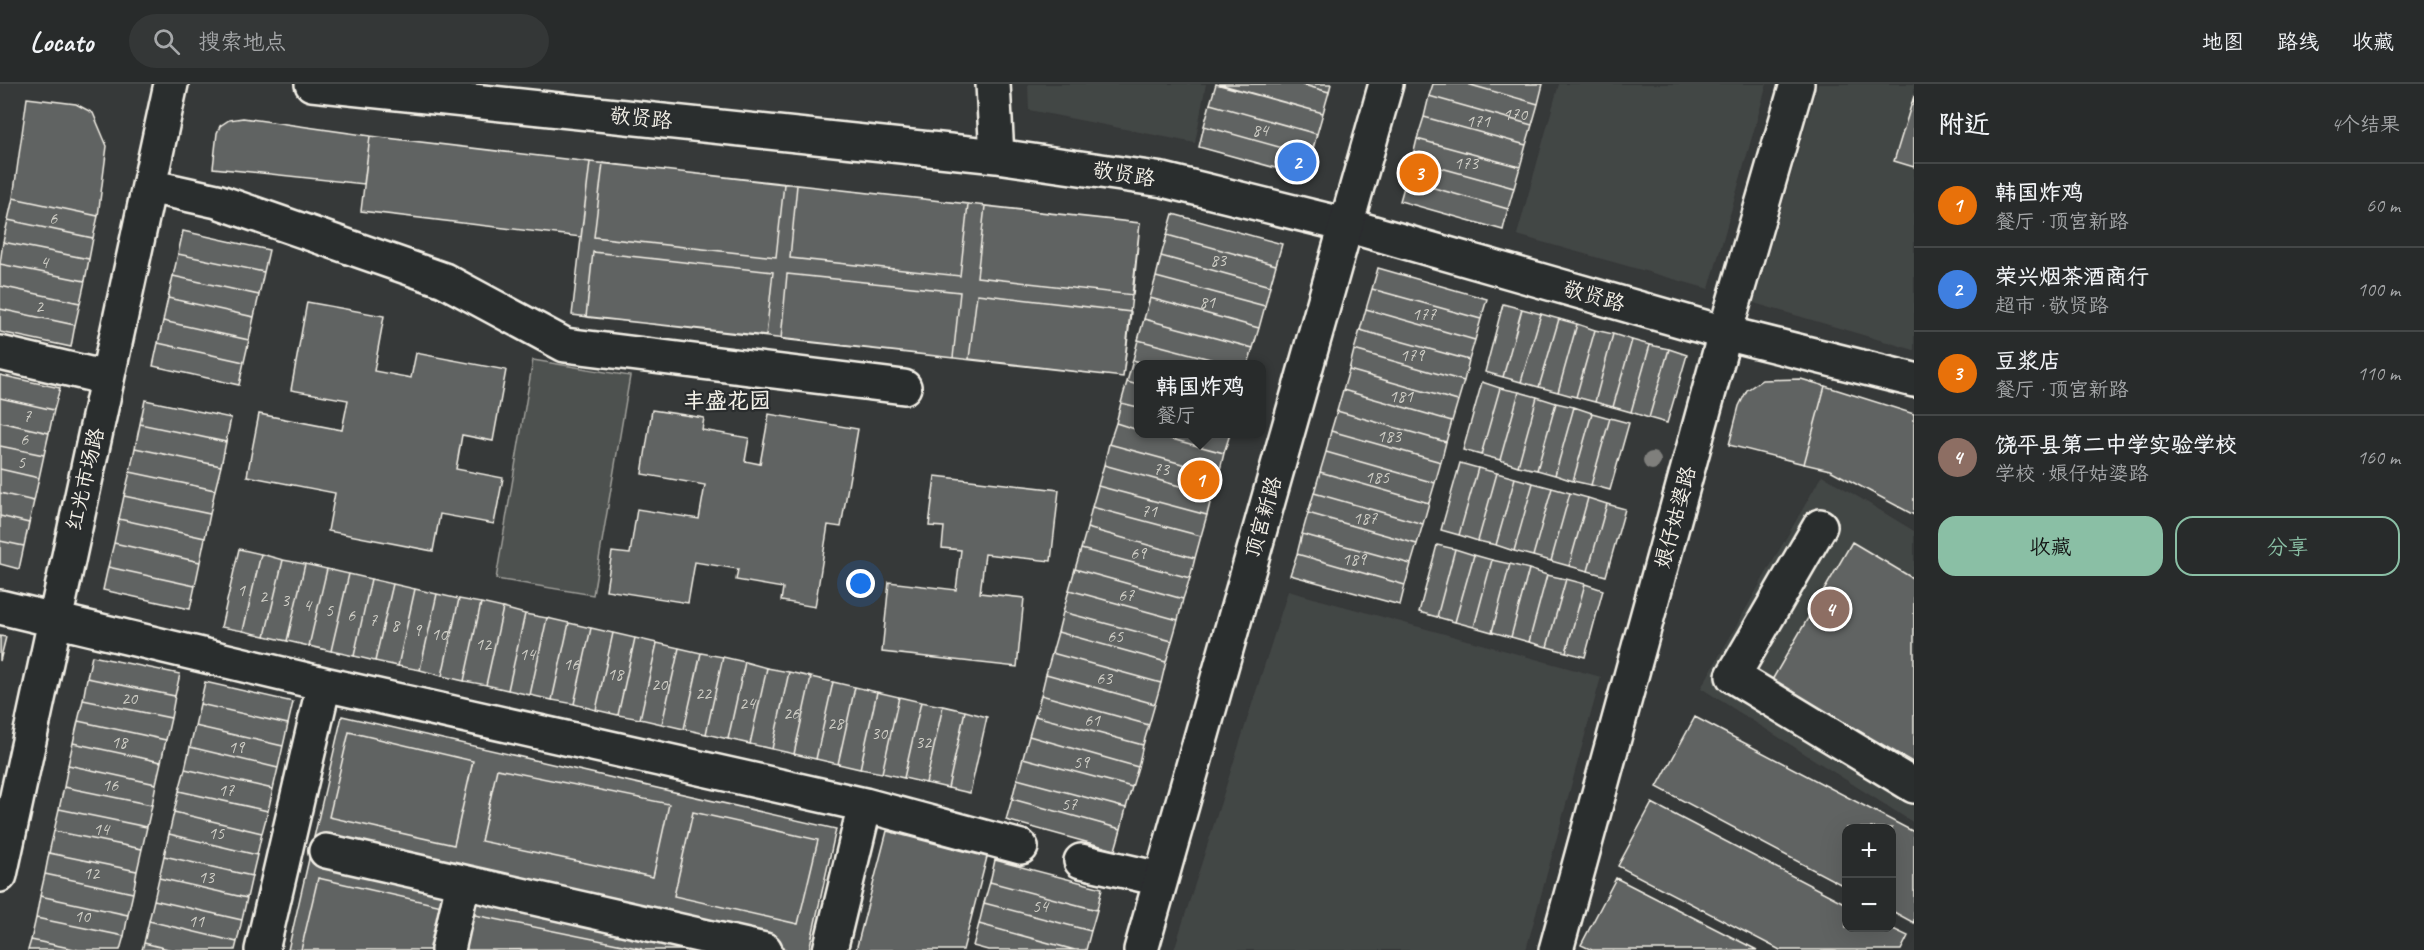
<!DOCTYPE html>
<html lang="zh">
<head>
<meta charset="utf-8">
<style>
  body { margin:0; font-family:Caveat,"LXGW WenKai TC",sans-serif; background:#343737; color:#f1f3f6 }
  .controls { position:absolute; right:18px; bottom:18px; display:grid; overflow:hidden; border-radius:12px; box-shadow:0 6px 24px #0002 }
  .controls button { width:54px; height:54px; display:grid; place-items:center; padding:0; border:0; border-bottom:2px solid #444747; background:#282b2b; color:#f1f3f6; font:30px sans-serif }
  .you { position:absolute; left:861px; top:500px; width:21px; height:21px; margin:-15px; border:4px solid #fff; border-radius:50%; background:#1a73e8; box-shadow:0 0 0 9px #1a73e833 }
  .badge { display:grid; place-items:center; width:39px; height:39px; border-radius:50%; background:#8abfa5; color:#fff; font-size:20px; font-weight:700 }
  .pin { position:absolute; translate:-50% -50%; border:3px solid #fff; box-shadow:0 2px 6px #0006 }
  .popup { position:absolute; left:1134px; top:276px; width:132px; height:78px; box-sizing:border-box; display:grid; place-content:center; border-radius:12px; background:#282b2b; filter:drop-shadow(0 2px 4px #0005); font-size:20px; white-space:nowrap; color:#a5a7a9 }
  .popup b { font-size:22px; color:#f1f3f6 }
  .popup::after { content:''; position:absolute; left:50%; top:100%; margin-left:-12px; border:12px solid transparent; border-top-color:#282b2b }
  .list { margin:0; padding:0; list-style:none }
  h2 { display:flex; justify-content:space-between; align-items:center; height:78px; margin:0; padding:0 24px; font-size:26px }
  h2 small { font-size:20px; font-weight:400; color:#a5a7a9 }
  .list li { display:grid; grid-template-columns:39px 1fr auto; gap:18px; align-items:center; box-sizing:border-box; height:84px; padding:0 24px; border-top:2px solid #444747 }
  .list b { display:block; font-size:22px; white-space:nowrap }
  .list p { margin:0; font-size:20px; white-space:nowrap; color:#a5a7a9 }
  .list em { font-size:20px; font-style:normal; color:#a5a7a9 }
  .actions { display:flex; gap:12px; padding:18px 24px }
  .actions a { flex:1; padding:14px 0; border:2px solid #8abfa5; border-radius:18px; text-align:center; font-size:21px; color:#8abfa5 }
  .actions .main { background:#8abfa5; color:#111 }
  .icon { flex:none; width:33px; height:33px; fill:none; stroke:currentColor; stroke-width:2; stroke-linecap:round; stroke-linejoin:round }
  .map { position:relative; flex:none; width:1914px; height:866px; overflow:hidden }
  header { display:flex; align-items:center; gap:36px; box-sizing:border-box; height:84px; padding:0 30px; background:#282b2b; border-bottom:2px solid #444747 }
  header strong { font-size:28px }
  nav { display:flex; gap:33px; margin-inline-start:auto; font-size:21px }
  .search { width:420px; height:54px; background:#343737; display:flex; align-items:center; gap:15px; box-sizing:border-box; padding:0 21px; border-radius:33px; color:#a5a7a9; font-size:22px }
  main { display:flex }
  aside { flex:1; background:#282b2b }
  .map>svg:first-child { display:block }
  .built { fill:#434645 }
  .green { fill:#4e514f; stroke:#a1a19c; stroke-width:1.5 }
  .building { fill:#616362; stroke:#f4f1e8; stroke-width:1.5 }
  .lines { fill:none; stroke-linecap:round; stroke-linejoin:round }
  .minor-casing { stroke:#f4f1e8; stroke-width:38 }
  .major-casing { stroke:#f4f1e8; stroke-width:38 }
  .minor { stroke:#2a2d2e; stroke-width:33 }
  .major { stroke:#2a2d2e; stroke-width:33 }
  .tree { fill:#7f7f7c }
  .labels { text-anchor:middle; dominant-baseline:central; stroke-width:4.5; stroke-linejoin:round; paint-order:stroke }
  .number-label { font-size:18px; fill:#cfcec6 }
  .street-label { font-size:21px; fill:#f4f1e8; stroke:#2a2d2e }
  .neighbourhood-label { font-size:22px; font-weight:bold; fill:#f4f1e8; stroke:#2a2d2e }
</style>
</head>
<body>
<header>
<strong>Locato</strong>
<div class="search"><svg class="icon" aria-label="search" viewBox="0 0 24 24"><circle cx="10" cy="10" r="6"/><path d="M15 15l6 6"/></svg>搜索地点</div>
<nav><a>地图</a><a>路线</a><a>收藏</a></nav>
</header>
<main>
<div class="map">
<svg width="1914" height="866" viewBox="0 0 1914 866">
  <rect width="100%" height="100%" fill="#363939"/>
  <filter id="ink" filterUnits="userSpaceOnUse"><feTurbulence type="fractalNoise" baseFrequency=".0167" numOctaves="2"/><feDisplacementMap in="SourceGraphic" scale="12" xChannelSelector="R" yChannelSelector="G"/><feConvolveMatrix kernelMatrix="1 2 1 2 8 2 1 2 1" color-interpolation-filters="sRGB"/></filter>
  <g filter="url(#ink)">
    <path class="built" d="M1028,0H1206L1195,59L1029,26Z
      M1559,0H1767L1709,205L1517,151Z
      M1818,0H1914V266L1754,219Z
      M1822,391L1914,447V739L1701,604Z
      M1288,507L1601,593L1526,866H1174Z"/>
    <path class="green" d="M533,276L630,292L593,511L496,495Z"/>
    <path class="building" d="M1216,0L1323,29L1317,50L1210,20Z
      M1219,0H1300L1329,8L1323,29Z
      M1300,0H1331L1329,8Z
      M1433,0H1467L1538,20L1532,41L1429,12Z
      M1467,0H1543L1538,20Z
      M1429,12L1532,41L1526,61L1424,33Z
      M1914,12V83L1894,77Z
      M27,14L76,20L93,29L107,62L98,132L13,114Z
      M1210,20L1317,50L1311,72L1204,42Z
      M1424,33L1526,61L1520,83L1417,55Z
      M243,34L370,52L364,100L213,84L217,49L220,42L229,36Z
      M1204,42L1311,72L1305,92L1199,63Z
      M370,52L590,78L581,153L361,127Z
      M1417,55L1520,83L1514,104L1412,76Z
      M1412,76L1514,104L1508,125L1406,96Z
      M590,78L1140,139L1123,293L572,231Z
      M603,79L784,100L776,173L594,153Z
      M1406,96L1508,125L1503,146L1400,117Z
      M797,101L968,120L960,192L790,174Z
      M13,114L98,132L93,154L8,136Z
      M985,122L1140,139L1133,211L977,193Z
      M1173,130L1282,160L1276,181L1167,151Z
      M8,136L93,154L89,175L3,158Z
      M183,147L269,166L264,188L178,170Z
      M1167,151L1276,181L1270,202L1161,172Z
      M3,158L89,175L85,197L0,180Z
      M593,168L773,188L766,252L586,233Z
      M178,170L264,188L259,211L173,192Z
      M1161,172L1270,202L1265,222L1156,193Z
      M0,180L85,197L80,219L0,202Z
      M1378,184L1487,215L1481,235L1372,205Z
      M787,190L960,208L953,274L781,255Z
      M173,192L259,211L254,233L168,214Z
      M1156,193L1265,222L1259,244L1150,214Z
      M0,202L80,219L75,241L0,225Z
      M1372,205L1481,235L1475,256L1366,225Z
      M977,210L1131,228L1123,293L969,275Z
      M168,214L254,233L249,256L163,237Z
      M1150,214L1259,244L1253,264L1144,235Z
      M307,218L384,232L374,287L411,294L416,269L506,286L493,357L462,351L456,385L503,394L494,440L440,430L433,467L328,447L335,409L247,392L259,330L342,346L348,316L291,306Z
      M1503,220L1522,225L1503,293L1485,288Z
      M0,225L75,241L71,263L0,248Z
      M1366,225L1475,256L1469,276L1360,246Z
      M1522,225L1541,230L1521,298L1503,293Z
      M1541,230L1559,235L1539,303L1521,298Z
      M1144,235L1253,264L1248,280H1229L1138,256Z
      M1559,235L1577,240L1558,308L1539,303Z
      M163,237L249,256L244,278L158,259Z
      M1577,240L1595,246L1576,313L1558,308Z
      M1360,246L1469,276L1464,297L1354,266Z
      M1595,246L1613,250L1595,318L1576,313Z
      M1613,250L1632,256L1613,323L1595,318Z
      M1138,256L1229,280H1147L1133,276Z
      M1632,256L1650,261L1631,328L1613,323Z
      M158,259L244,278L239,301L153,282Z
      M1650,261L1669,265L1649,334L1631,328Z
      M1669,265L1687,271L1667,339L1649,334Z
      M1354,266L1464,297L1458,317L1349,286Z
      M1133,276L1147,280H1138V301L1127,298Z
      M1349,286L1458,317L1452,337L1343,306Z
      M0,291L60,304L54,326L0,314Z
      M1801,295L1825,302L1804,380L1729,361L1739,322L1747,306L1762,296Z
      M1127,298L1138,301V323L1121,319Z
      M1482,298L1500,304L1481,371L1463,366Z
      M1825,302L1914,330V431L1830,386L1804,380Z
      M1500,304L1519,308L1500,376L1481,371Z
      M1343,306L1452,337L1446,358L1337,327Z
      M1519,308L1537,313L1518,382L1500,376Z
      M1537,313L1556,319L1537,386L1518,382Z
      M0,314L54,326L49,349L0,338Z
      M145,316L231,334L226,358L140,340Z
      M1121,319L1138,323V346L1116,339Z
      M1556,319L1574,323L1555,391L1537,386Z
      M1574,323L1592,329L1573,397L1555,391Z
      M652,326L704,334L702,346L749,354L745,377L760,380L769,330L858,345L841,443L828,441L815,523L781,517L783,504L736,496L738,485L695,478L688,519L606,506L612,468L630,470L637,425L699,435L705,401L642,390Z
      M1337,327L1446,358L1441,378L1331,347Z
      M1592,329L1610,334L1591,401L1573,397Z
      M1610,334L1629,339L1610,406L1591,401Z
      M0,338L49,349L44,371L0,362Z
      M1116,339L1138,346V350H1153L1224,369L1219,390L1109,360Z
      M140,340L226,358L221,382L135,364Z
      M1331,347L1441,378L1435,399L1326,368Z
      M1153,350H1230L1224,369Z
      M1109,360L1219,390L1212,411L1104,381Z
      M0,362L44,371L39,394L0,385Z
      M135,364L221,382L215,406L130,388Z
      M1326,368L1435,399L1429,419L1320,388Z
      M1460,379L1478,384L1459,451L1441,446Z
      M1104,381L1212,411L1207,431L1098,402Z
      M1478,384L1497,389L1478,457L1459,451Z
      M0,385L39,394L34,417L0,409Z
      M130,388L215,406L210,430L124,412Z
      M1320,388L1429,419L1423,440L1314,409Z
      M1497,389L1515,394L1496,461L1478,457Z
      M935,392L1059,406L1051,477L985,470L980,509L1024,514L1017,583L882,568L889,498L956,506L961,466L942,464L944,443L929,442Z
      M1515,394L1533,399L1514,467L1496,461Z
      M1533,399L1552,404L1533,472L1514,467Z
      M1098,402L1207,431L1201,452L1092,423Z
      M1552,404L1570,409L1551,477L1533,472Z
      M0,409L34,417L29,439L0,432Z
      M1314,409L1423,440L1417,460L1308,429Z
      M1570,409L1588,414L1569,482L1551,477Z
      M124,412L210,430L205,454L119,435Z
      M1588,414L1607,420L1588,487L1569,482Z
      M1607,420L1625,425L1606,492L1588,487Z
      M1092,423L1201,452L1195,474L1087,444Z
      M1308,429L1417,460L1411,480L1302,450Z
      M0,432L29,439L24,462L0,457Z
      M119,435L205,454L200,478L114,459Z
      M1087,444L1195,474L1190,494L1081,465Z
      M1302,450L1411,480L1405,501L1297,470Z
      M0,457L24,462L19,485L0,480Z
      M1852,458L1914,495V679L1772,596Z
      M114,459L200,478L195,502L108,483Z
      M1437,461L1455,465L1437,533L1419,528Z
      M239,465L261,470L243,547L221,543Z
      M1081,465L1190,494L1183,515L1075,485Z
      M1455,465L1474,471L1455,538L1437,533Z
      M261,470L283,476L265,552L243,547Z
      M1297,470L1405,501L1400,521L1290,491Z
      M1474,471L1492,476L1474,543L1455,538Z
      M283,476L305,480L287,557L265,552Z
      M1492,476L1510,480L1492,548L1474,543Z
      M305,480L327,485L309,562L287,557Z
      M1510,480L1529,485L1511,553L1492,548Z
      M108,483L195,502L190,525L103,506Z
      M327,485L349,490L331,567L309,562Z
      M1075,485L1183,515L1178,536L1069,506Z
      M1529,485L1547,491L1529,558L1511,553Z
      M349,490L371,495L354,572L331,567Z
      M1547,491L1566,495L1547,563L1529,558Z
      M371,495L393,500L375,577L354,572Z
      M1566,495L1585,500L1566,568L1547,563Z
      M393,500L415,505L398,582L375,577Z
      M1585,500L1603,506L1585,573L1566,568Z
      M415,505L437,510L420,586L398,582Z
      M1069,506L1178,536L1172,557L1063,528Z
      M437,510L459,515L442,592L420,586Z
      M459,515L481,519L464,597L442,592Z
      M481,519L503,524L486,601L464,597Z
      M503,524L525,530L508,606L486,601Z
      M1063,528L1172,557L1166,578L1058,548Z
      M525,530L547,534L530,611L508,606Z
      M547,534L569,539L552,616L530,611Z
      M569,539L591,544L574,620L552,616Z
      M591,544L613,549L596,626L574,620Z
      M1058,548L1166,578L1161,599L1052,569Z
      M613,549L635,554L618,631L596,626Z
      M0,552L6,553L0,577Z
      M635,554L657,559L640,635L618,631Z
      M657,559L679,564L662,640L640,635Z
      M679,564L701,569L684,645L662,640Z
      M701,569L723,573L706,650L684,645Z
      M1052,569L1161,599L1155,620L1046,590Z
      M92,572L180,590L175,612L87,594Z
      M723,573L745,578L728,655L706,650Z
      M745,578L767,584L750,660L728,655Z
      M767,584L789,588L772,665L750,660Z
      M789,588L811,593L794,670L772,665Z
      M1046,590L1155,620L1149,641L1041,611Z
      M811,593L833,598L816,675L794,670Z
      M87,594L175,612L171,634L83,616Z
      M205,598L293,618L288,640L200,620Z
      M833,598L855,603L838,680L816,675Z
      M855,603L877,608L860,685L838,680Z
      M877,608L899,613L882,689L860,685Z
      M1041,611L1149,641L1143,661L1035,632Z
      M899,613L921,618L904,694L882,689Z
      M83,616L171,634L166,656L78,637Z
      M921,618L943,622L926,699L904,694Z
      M200,620L288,640L283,662L195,642Z
      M943,622L965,627L948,704L926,699Z
      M965,627L987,633L970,709L948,704Z
      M342,632L836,745L809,866H288Z
      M1035,632L1143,661L1138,683L1029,652Z
      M1695,633L1914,748V839L1892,827V744H1846V803L1657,703Z
      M78,637L166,656L161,678L73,659Z
      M195,642L283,662L278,684L190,663Z
      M349,648L473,677L454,761L329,733Z
      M1029,652L1138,683L1132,703L1023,674Z
      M73,659L161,678L156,700L68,681Z
      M190,663L278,684L273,705L185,685Z
      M1023,674L1132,703L1126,724L1017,695Z
      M68,681L156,700L152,721L64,703Z
      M185,685L273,705L268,727L179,707Z
      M497,685L669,720L653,793L481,757Z
      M1017,695L1126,724L1121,745L1012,715Z
      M64,703L152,721L147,743L59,725Z
      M179,707L268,727L262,749L174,728Z
      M1012,715L1121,745L1115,766L1006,736Z
      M1652,719L1846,820V844H1891L1908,852L1901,866H1780L1618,782Z
      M59,725L147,743L142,765L54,747Z
      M174,728L262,749L257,771L169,750Z
      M693,728L818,756L798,840L674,812Z
      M54,747L142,765L137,787L49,769Z
      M887,747L987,773L963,866H856Z
      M169,750L257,771L252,792L164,772Z
      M49,769L137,787L133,809L45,790Z
      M164,772L252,792L247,814L159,794Z
      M995,776L1102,804L1097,826L990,798Z
      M45,790L133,809L128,831L40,812Z
      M159,794L247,814L242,836L154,816Z
      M318,794L442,822L432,866H301Z
      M1616,794L1757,866H1592L1581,861Z
      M990,798L1097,826L1091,847L984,819Z
      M40,812L128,831L124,852L36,834Z
      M154,816L242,836L237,858L149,837Z
      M984,819L1091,847L1086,866H1075L979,840Z
      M470,830L642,865L462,866Z
      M36,834L124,852L120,866H79L31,856Z
      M149,837L237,858L235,866H172L144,859Z
      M979,840L1075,866H988L973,862Z
      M31,856L79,866H28Z
      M144,859L172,866H142Z"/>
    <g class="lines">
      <defs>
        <path id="minor" d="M312,0L997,72L1163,96L1346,141L1725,249L1914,296
          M993,0L997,72
          M149,102L217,117L444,196L565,261L904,303
          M0,269L107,294
          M1820,442L1733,592L1914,702
          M0,523L324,600
          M326,767L765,866
          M1081,777L1160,795
          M0,791L171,0
          M262,866L324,600L865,721L1021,763
          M448,866L463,798
          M830,866L865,721
          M1556,866L1725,249L1797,0"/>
        <path id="major" d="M1141,866L1386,0"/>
      </defs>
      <use href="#minor" class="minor-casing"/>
      <use href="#major" class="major-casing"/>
      <use href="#minor" class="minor"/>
      <use href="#major" class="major"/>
    </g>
    <circle class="tree" cx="1652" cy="377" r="9"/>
  </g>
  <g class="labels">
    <g class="number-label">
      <text x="1515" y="30">170</text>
      <text x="1478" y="37">171</text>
      <text x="1260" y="46">84</text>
      <text x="1466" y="79">173</text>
      <text x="53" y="134">6</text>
      <text x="1218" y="176">83</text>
      <text x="44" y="178">4</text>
      <text x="1207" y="218">81</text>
      <text x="39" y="222">2</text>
      <text x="1424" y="230">177</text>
      <text x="1412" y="271">179</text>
      <text x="1401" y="312">181</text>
      <text x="27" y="332">7</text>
      <text x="1389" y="352">183</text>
      <text x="24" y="355">6</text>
      <text x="21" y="378">5</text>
      <text x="1161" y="385">73</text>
      <text x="1377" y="393">185</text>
      <text x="1149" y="427">71</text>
      <text x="1365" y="434">187</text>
      <text x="1138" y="469">69</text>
      <text x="1354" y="475">189</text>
      <text x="241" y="506">1</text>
      <text x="1126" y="511">67</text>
      <text x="263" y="512">2</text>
      <text x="285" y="516">3</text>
      <text x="307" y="521">4</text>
      <text x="329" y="526">5</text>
      <text x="351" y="531">6</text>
      <text x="373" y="536">7</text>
      <text x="395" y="541">8</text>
      <text x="417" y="546">9</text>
      <text x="439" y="550">10</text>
      <text x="1115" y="552">65</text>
      <text x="483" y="560">12</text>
      <text x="527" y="570">14</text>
      <text x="571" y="580">16</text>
      <text x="615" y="590">18</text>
      <text x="1104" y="594">63</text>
      <text x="659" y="600">20</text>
      <text x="703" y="609">22</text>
      <text x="129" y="614">20</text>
      <text x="747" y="619">24</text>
      <text x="791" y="629">26</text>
      <text x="1092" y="636">61</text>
      <text x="835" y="639">28</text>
      <text x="879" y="649">30</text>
      <text x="119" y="658">18</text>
      <text x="923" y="658">32</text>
      <text x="236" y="663">19</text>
      <text x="1081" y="678">59</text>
      <text x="110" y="701">16</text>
      <text x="226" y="706">17</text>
      <text x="1069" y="720">57</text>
      <text x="101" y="745">14</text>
      <text x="216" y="749">15</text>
      <text x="91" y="789">12</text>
      <text x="206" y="793">13</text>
      <text x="1040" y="822">54</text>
      <text x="82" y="832">10</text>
      <text x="196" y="837">11</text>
    </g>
    <g class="street-label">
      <text transform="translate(641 34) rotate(6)">敬贤路</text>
      <text transform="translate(1124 90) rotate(9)">敬贤路</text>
      <text transform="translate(1594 212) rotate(16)">敬贤路</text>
      <text transform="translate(85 395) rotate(-77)">红光市场路</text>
      <text transform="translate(1263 433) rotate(-74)">顶宫新路</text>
      <text transform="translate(1675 433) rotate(-75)">娘仔姑婆路</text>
    </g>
    <g class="neighbourhood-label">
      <text x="727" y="317">丰盛花园</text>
    </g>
  </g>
</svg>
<div class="controls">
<button>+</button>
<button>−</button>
</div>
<div class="you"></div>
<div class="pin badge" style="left:1200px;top:396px;background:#e8710a">1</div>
<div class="popup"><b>韩国炸鸡</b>餐厅</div>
<div class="pin badge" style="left:1297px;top:78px;background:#3f7fe0">2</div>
<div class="pin badge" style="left:1419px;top:89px;background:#e8710a">3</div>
<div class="pin badge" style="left:1830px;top:525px;background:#8d6e63">4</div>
</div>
<aside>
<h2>附近<small>4个结果</small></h2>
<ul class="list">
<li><span class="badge" style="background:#e8710a">1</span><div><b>韩国炸鸡</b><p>餐厅 · 顶宫新路</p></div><em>60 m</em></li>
<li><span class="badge" style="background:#3f7fe0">2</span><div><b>荣兴烟茶酒商行</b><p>超市 · 敬贤路</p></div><em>100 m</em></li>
<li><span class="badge" style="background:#e8710a">3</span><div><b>豆浆店</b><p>餐厅 · 顶宫新路</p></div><em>110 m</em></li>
<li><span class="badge" style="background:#8d6e63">4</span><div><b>饶平县第二中学实验学校</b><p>学校 · 娘仔姑婆路</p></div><em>160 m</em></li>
</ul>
<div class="actions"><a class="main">收藏</a><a>分享</a></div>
</aside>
</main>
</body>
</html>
